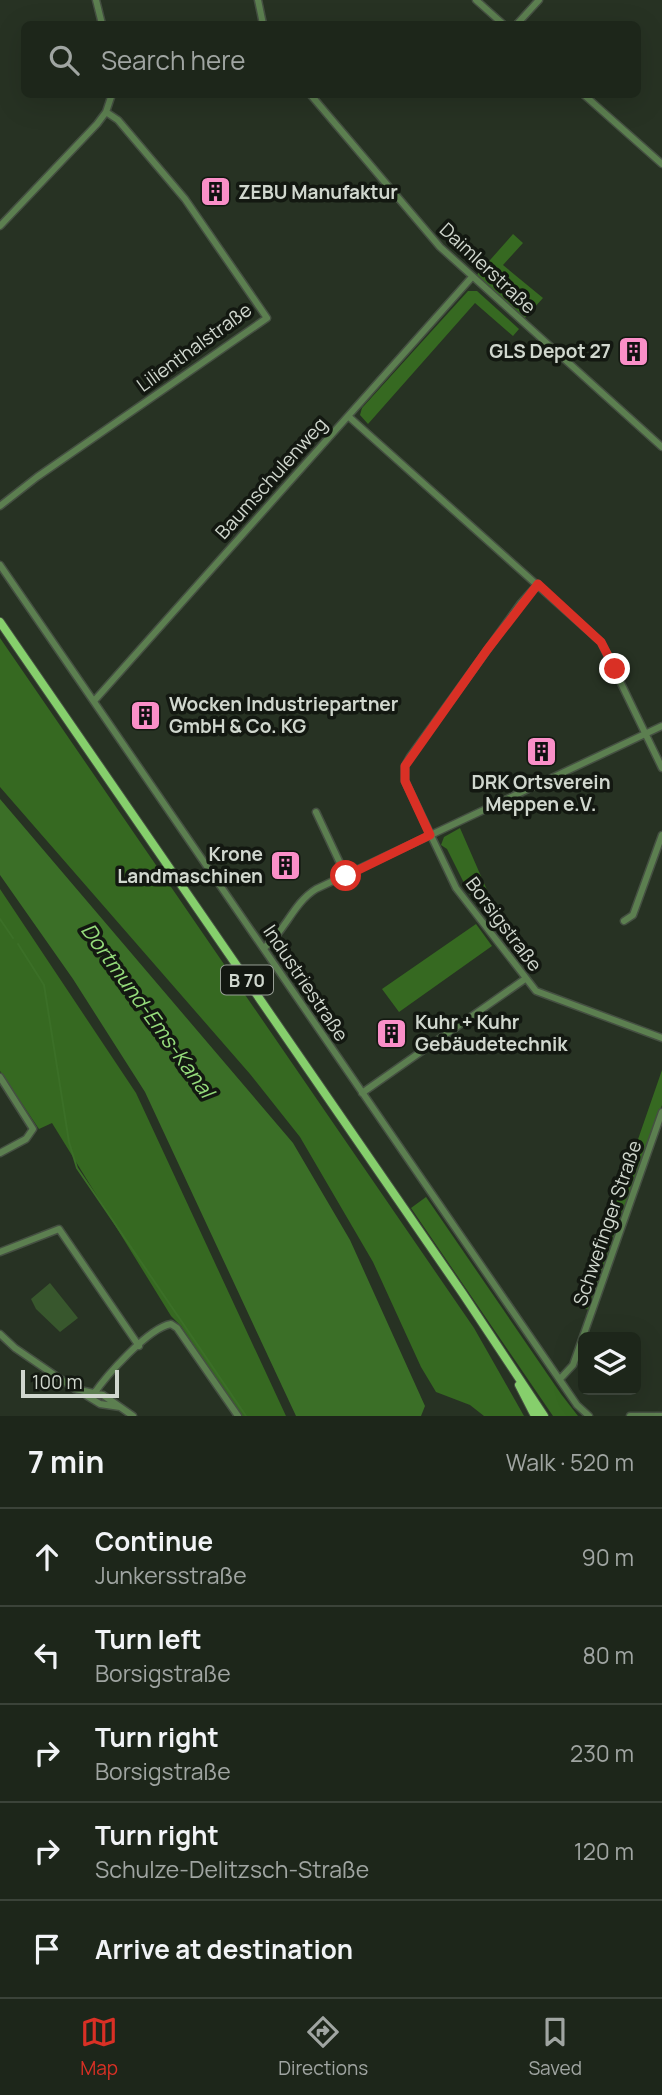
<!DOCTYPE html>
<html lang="en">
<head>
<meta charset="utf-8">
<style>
  body { margin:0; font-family:Manrope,sans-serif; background:#2a3227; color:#f1f3f6 }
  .controls { position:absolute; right:21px; bottom:21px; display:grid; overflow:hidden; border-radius:10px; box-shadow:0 7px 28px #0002 }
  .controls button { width:63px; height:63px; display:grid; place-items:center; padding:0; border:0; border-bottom:2px solid #3b4339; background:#1d261a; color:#f1f3f6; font:35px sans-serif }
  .scale { position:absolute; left:21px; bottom:18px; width:98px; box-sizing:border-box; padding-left:7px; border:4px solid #d0d7ce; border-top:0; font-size:19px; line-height:24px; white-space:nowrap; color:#d0d7ce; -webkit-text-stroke:5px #131811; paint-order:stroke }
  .stop { position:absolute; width:21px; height:21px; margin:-16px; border:5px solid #d93025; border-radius:50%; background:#fff }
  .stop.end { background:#d93025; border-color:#fff; box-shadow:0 2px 7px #0008 }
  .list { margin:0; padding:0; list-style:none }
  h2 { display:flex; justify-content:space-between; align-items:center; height:91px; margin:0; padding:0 28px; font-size:30px }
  h2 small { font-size:23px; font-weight:400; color:#a0a5a2 }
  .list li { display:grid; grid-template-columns:46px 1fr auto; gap:21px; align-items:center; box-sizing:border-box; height:98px; padding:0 28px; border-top:2px solid #3b4339 }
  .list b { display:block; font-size:26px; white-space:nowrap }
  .list p { margin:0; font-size:23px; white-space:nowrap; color:#a0a5a2 }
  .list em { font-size:23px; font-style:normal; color:#a0a5a2 }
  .icon { flex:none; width:38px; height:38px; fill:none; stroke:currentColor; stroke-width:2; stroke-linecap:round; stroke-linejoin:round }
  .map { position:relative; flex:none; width:662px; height:1416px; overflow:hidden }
  .search { position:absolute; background:#1d261a; box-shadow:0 7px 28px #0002; left:21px; right:21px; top:21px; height:77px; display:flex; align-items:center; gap:18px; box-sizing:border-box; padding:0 24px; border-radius:10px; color:#a0a5a2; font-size:26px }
  .sheet { height:581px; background:#1d261a }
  nav { display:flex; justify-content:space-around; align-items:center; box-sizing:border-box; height:98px; border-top:2px solid #3b4339; background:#1d261a; font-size:19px; color:#a0a5a2 }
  nav a { display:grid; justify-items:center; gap:4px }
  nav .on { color:#d93025 }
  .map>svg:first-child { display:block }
  .green { fill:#38572d }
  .forest { fill:#366921 }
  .water { fill:#3b6f27 }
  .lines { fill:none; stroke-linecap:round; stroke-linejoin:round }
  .stream { stroke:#3b6f27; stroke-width:2 }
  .minor-casing { stroke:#455042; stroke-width:9 }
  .major-casing { stroke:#455042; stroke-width:10 }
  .minor { stroke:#5c7f50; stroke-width:6 }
  .major { stroke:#86cf6c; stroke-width:8 }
  .route { stroke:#d93025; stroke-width:9 }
  .labels { text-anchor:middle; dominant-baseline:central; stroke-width:7; stroke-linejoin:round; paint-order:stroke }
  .shield { fill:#131811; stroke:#979e95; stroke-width:2 }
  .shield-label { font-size:18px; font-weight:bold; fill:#d0d7ce }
  .poi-label { font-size:19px; font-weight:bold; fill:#d0d7ce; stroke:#131811; text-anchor:start }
  .street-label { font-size:19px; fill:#d0d7ce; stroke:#131811 }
  .water-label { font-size:21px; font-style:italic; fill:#95dc7b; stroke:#131811 }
</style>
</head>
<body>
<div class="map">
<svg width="662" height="1416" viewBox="0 0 662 1416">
  <rect width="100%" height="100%" fill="#273223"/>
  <path class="green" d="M50,1283L78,1318L60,1332L36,1309L31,1299Z"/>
  <path class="forest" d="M513,234L523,243L503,265L543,298L524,319L476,276Z
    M468,291H477L519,329L513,336L475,303L368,424L360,415L362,408Z
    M0,638L474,1328L524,1416H484L470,1405L436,1392L421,1367L373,1262L300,1137L250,1074L0,787Z
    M460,828L487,890L470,895L447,849L441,845L444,837Z
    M0,889L136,1093L286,1416H240L181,1326L171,1316L52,1123L39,1129L0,1071Z
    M476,924L492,946L399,1012L382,989Z
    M662,1070V1105L589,1310L580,1307Z
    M426,1197L561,1394L578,1416H553L411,1208Z"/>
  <path class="water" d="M0,799L293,1143L350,1240L425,1406L421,1416H296L145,1092L73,979L0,875Z"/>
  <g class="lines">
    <path class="stream" d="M0,919L13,938
      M18,944L44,985L69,1142L77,1168L246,1416"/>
    <defs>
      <path id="minor" d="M96,0L102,24
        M258,0L263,24
        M476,0L503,24
        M517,24L539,0
        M310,94L440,247L662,447
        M583,94L662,164
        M0,226L97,124L106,112L112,94
        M348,416L601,642L662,768
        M0,506L37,477L267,318L185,199L118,120L106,112
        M0,565L577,1405L589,1416
        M538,584L521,603L410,757L405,766V781L456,888L536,991L662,1038
        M94,701L472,277
        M316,812L346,876
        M624,921L633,915L662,835
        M264,948C285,932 293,903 316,889L662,726
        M0,1077L33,1129L26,1139L0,1153
        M362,1093L525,979
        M0,1252L59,1229L139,1346
        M0,1334L15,1348L75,1389L103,1395L133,1416
        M560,1379L573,1365L662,1112
        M93,1395C106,1376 148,1328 171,1324L177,1328L238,1416
        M87,1396L100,1404L120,1407
        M630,1416H662"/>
      <path id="major" d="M0,622L463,1294L544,1416
        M519,1385L535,1416"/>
    </defs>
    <use href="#minor" class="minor-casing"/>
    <use href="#major" class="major-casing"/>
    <use href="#minor" class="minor"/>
    <use href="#major" class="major"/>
  </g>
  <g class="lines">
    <path class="route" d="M346,876L430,835L405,781V766L487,650L538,584L601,642L615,669"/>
  </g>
  <defs>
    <symbol id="building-square" viewBox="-11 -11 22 22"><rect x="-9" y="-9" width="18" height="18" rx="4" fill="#fa8fc8" stroke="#131811"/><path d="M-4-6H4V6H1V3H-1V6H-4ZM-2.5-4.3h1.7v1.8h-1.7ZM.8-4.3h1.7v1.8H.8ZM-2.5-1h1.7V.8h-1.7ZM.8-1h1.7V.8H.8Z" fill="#111"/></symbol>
  </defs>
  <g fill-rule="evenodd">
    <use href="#building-square" x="198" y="174" width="35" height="35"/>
    <use href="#building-square" x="616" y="334" width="35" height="35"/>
    <use href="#building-square" x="128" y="698" width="35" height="35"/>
    <use href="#building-square" x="524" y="734" width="35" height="35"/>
    <use href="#building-square" x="268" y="848" width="35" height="35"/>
    <use href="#building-square" x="374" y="1016" width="35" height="35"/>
  </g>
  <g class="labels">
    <rect class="shield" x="221" y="965.5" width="52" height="29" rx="5"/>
    <g class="shield-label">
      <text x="247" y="980">B 70</text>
    </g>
    <g class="poi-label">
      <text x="238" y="192">ZEBU Manufaktur</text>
      <text x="611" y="351" text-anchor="end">GLS Depot 27</text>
      <text x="169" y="704">Wocken Industriepartner<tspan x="169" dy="22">GmbH &amp; Co. KG</tspan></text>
      <text x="541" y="782" text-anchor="middle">DRK Ortsverein<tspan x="541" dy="22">Meppen e.V.</tspan></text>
      <text x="263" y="854" text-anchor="end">Krone<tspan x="263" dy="22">Landmaschinen</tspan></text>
      <text x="415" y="1022">Kuhr + Kuhr<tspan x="415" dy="22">Gebäudetechnik</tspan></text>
    </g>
    <g class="street-label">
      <text transform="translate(488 268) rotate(43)">Daimlerstraße</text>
      <text transform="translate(194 347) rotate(-36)">Lilienthalstraße</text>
      <text transform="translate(271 478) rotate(-48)">Baumschulenweg</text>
      <text transform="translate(504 924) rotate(53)">Borsigstraße</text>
      <text transform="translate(306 983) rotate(56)">Industriestraße</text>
      <text transform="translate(607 1223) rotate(-71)">Schwefinger Straße</text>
    </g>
    <g class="water-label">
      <text transform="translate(148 1010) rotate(54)">Dortmund-Ems-Kanal</text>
    </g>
  </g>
</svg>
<div class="controls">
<button><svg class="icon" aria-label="layers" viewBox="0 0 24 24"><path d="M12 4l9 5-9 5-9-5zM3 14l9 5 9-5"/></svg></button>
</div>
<div class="scale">100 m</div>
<div class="stop" style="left:346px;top:876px"></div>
<div class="stop end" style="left:615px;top:669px"></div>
<div class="search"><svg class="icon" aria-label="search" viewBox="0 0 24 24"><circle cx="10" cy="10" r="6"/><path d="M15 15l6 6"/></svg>Search here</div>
</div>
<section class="sheet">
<h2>7 min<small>Walk · 520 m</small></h2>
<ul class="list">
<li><svg class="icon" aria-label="ahead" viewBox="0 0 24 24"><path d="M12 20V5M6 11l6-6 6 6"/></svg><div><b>Continue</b><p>Junkersstraße</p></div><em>90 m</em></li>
<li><svg class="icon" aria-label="left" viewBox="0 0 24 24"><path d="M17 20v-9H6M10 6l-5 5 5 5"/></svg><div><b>Turn left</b><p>Borsigstraße</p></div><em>80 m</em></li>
<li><svg class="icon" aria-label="right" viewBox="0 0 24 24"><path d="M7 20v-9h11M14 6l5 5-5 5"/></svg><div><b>Turn right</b><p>Borsigstraße</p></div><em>230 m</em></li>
<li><svg class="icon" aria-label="right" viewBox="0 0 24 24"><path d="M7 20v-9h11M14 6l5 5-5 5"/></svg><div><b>Turn right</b><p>Schulze-Delitzsch-Straße</p></div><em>120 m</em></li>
<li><svg class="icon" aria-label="arrive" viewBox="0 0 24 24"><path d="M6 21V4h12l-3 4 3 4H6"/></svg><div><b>Arrive at destination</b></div></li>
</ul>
</section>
<nav>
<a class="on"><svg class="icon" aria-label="map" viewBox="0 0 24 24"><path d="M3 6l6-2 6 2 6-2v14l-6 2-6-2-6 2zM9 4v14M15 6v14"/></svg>Map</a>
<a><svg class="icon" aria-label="directions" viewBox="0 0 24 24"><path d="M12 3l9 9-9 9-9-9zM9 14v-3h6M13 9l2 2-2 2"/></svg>Directions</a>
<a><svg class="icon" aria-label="saved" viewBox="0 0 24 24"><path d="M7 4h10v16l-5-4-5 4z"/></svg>Saved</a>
</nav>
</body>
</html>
